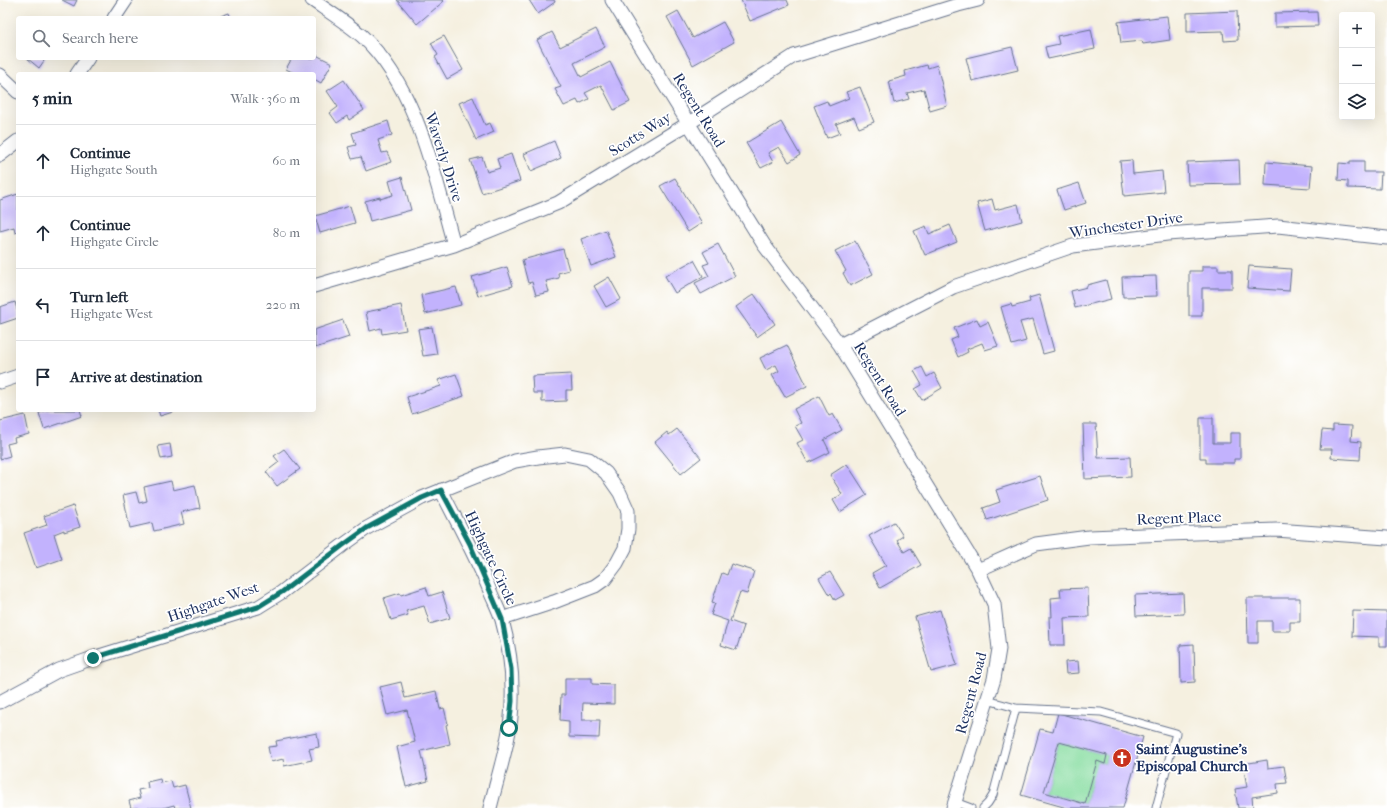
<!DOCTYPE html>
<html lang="en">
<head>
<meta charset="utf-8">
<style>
  body { margin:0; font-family:"IM FELL French Canon",serif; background:#f6f6f7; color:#1f2937 }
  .controls { position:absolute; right:12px; top:12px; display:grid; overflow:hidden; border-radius:4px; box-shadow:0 4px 16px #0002 }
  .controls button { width:36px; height:36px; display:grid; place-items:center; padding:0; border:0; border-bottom:1px solid #e0e1e3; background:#fff; color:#1f2937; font:20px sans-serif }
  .stop { position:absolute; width:12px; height:12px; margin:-9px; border:3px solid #0f766e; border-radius:50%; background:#fff }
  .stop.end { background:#0f766e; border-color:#fff; box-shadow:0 1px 4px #0008 }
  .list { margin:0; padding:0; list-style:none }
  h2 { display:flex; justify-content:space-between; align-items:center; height:52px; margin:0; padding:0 16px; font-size:17px }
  h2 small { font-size:13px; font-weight:400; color:#747a83 }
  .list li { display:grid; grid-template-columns:26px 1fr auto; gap:12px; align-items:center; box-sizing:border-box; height:72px; padding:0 16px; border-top:1px solid #e0e1e3 }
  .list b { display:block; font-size:15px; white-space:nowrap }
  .list p { margin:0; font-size:13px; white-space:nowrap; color:#747a83 }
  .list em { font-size:13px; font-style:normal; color:#747a83 }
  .icon { flex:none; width:22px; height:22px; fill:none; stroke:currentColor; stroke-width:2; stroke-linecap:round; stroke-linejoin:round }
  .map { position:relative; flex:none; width:1387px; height:808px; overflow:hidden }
  .search { position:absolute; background:#fff; box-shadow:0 4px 16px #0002; left:16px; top:16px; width:300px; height:44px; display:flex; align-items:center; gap:10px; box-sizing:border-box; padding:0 14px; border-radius:4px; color:#747a83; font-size:15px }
  .panel { position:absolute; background:#fff; box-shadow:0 4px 16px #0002; left:16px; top:72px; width:300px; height:340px; border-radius:4px }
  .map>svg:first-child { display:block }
  .green { fill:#87dda1; stroke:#518680 }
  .building { fill:#c2b2fd; fill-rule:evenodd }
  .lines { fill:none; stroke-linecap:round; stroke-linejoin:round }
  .lane-casing { stroke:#67738c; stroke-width:9 }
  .street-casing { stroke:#67738c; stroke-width:15 }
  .lane { stroke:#fff; stroke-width:7 }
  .street { stroke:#fff; stroke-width:13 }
  .route { stroke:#0f766e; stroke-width:5 }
  .labels { text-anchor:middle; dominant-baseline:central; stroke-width:3.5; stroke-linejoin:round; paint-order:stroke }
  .street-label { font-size:15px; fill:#1b2f5e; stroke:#fff }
  .poi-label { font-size:15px; font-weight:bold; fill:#1b2f5e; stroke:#fff; text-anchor:start }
</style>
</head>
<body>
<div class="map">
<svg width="1387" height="808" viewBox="0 0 1387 808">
  <rect width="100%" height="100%" fill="#fff"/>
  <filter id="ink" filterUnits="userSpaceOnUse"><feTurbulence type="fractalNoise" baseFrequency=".025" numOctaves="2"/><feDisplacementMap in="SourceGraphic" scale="8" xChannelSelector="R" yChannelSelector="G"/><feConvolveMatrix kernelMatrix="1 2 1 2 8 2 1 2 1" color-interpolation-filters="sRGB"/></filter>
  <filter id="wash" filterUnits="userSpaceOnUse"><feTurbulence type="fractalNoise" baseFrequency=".012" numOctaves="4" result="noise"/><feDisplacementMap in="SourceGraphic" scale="16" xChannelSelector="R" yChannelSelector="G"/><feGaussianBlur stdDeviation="0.9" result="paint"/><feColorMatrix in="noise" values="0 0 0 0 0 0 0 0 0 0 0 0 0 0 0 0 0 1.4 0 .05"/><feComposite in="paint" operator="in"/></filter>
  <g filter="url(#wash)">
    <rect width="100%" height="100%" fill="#f5f0e0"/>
    <path class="green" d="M1059,742L1107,755L1105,764L1098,761L1085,804L1044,792Z"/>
    <g id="blocks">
      <path class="building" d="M62,0H77L74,6Z
        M397,0H443L444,1L417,24Z
        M529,0H554L555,2L538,14Z
        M741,0H787L789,5L750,21Z
        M678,11L693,38L723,22L734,42L693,65L667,17Z
        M1237,11L1238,40L1224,41L1223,31L1187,32V13Z
        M1317,12L1318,26L1275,27V13Z
        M229,13L231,18H215Z
        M1167,16L1170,40L1143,44L1142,41L1121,43L1118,22Z
        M596,29L605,47L574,63L581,77L610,62L630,102L614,110L601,85L585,93L589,99L579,104L577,100L564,106L555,89L561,87L537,40L552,32L560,47Z
        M1091,29L1095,49L1048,59L1045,47L1059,44L1057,36Z
        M444,36L463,70L447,79L435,57L438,55L431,43Z
        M1012,47L1018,70L972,81L966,58Z
        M314,49L316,50L314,54L332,63L321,83L314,79V74H296L286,69L292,58H314Z
        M27,58H46L39,68Z
        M927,65L928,68L937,65L947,106L930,111L924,89L907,93L909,99L894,103L889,81L906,76L905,71Z
        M344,80L364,110L349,120L347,116L337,123L330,113L338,107L327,91Z
        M860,87L874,122L859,128L854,117L836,124L840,133L827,138L814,106L827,101L829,106L849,98L846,92Z
        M473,97L485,125L490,123L494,132L476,140L459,103Z
        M388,121L392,135L378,140L382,153L387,152L391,162L366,171L361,157L352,159L348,147L356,145L352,133Z
        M781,122L800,155L789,162L779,147L768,153L773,162L761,168L746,143Z
        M554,141L561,158L531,171L524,154Z
        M511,154L520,181L482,193L470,160L482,157L487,172L500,168L497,159Z
        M1132,160L1133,174L1162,171L1164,192L1124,196L1120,161Z
        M1239,160L1240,184L1188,185L1187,162Z
        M1350,161H1364V172H1381L1380,189L1348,188V181L1338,180L1339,163L1350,164Z
        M1266,162L1312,166L1310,188L1265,185Z
        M402,177L411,210L370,221L365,201L380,197V199L393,195L389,181Z
        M675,178L702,223L688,232L660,186Z
        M1079,183L1086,203L1064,210L1057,190Z
        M18,194V232L15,233L14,227L0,231V200Z
        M992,199L995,210L1018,204L1022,221L985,231L977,203Z
        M350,206L355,223L320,233L315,216Z
        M950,225L957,242L925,255L914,231L926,226L929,234Z
        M606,230L616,257L591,266L581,239Z
        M855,241L873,274L850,286L843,273L846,271L835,251Z
        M718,244L735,276L701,294L695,283L709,276L703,265L709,263L703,252Z
        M563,249L569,270L558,273L559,278L546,281L549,292L536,295L532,282L528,283L522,260Z
        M694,260L703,276L675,293L665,276Z
        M1202,266H1218V270H1232V288H1202V316H1189V271H1202Z
        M1249,266L1291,269L1289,291L1247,288Z
        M507,267L513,286L478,296L472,277Z
        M1156,276L1157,296L1123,297L1122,277Z
        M609,277L621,299L606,307L594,286Z
        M1106,280L1111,299L1075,308L1071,291L1087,287V285Z
        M456,287L461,305L425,314L421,295Z
        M754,294L775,324L757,337L736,307Z
        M1039,295L1054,351L1043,354L1033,319L1020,322L1026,341L1012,345L1001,307L1011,304L1012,307L1030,302L1029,298Z
        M15,302L18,313V318L0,324V307Z
        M401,305L406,330L382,334L381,328L370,331L366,312Z
        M977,319L980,326L988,322L998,346L985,350L982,343L967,349L968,352L958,357L951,340L958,337L954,328Z
        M343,320L349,337L315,348L314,330Z
        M432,327L437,354L423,356L418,329Z
        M787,345L807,386L785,397L772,375L779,371L776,365L766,370L760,358Z
        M922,367L927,377L934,373L942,388L922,400L915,389L922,385L914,371Z
        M456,374L464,396L412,414L407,397L441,386L438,380Z
        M571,374L572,390H566V401L542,402V393H533L532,376Z
        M819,396L829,416L833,414L842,430L824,440L830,452L808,463L797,443L803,440L795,426L801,423L794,409Z
        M47,410H80L82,416L44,429L39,413Z
        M158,410H173V412L160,416Z
        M25,415L29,434L14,438L15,442L7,444L10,456L0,459V421Z
        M1200,418H1213V443H1230V433H1240V459H1234V463H1206V458H1200Z
        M1083,424H1096L1098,458L1130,457L1131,477L1085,479Z
        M1333,425L1352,426L1351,441L1361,442L1360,460L1331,458L1332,449H1320L1322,430L1333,431Z
        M677,429L701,458L681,474L655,442L667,432L669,435Z
        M170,444L172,457L161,459L158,446Z
        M284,449L300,469L277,486L266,472L279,462L274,456Z
        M847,464L867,495L840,512L833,500L842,494L830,475Z
        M1040,476L1048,500L987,520L983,508L1000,502L996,490Z
        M171,481L173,490L195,485L200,508L181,512L184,524L154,531L152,523L130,528L123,495L136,492L139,503L147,501L144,487Z
        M73,506L80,527L64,532V530L54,534L62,559L36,568L24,533L47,525L44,516Z
        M894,522L903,536L897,540L904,552L911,548L921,565L880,588L872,573L886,565L869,536Z
        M731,564L754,571L747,594L740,592L730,621L744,626L736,650L721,645L728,621L711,615L715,603L712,602L722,573L727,575Z
        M830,572L844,595L835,600L831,593L829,595L819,578Z
        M426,587L429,596L442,592L450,618L430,624L424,606L406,611L408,615L391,620L384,598L400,593L401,595Z
        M1088,588L1089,617L1064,618L1065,645H1050L1049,617H1052L1051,598L1061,597L1060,589Z
        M1183,593L1184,614L1136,616L1135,595Z
        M1247,598H1300V622H1290V631H1272V621H1258V643H1248Z
        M940,610L957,665L931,672L915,617Z
        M1353,611L1387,612V646H1379V637L1352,636Z
        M1194,644L1195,682L1181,683L1180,645Z
        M1078,661L1079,673L1066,674L1065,662Z
        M565,678H592V684L614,685V704L583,703L582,720H600L599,738L569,737V721L560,720L561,695H565Z
        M401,682L405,698L436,691L440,709L444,708L448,724L446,725L450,744L421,751L428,781L406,787L397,747L415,742L407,710L387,715L380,687Z
        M1058,713L1143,737L1123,808H1067L1021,795L1040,729L1053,732ZM1059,742L1107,755L1105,764L1097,761L1085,804L1044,792Z
        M317,733L319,747L309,749L312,760L284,766L283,759L271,762L268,747L277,746L276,741Z
        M1267,760L1268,768L1284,766L1287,783L1277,784L1278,793L1252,797L1253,808H1238L1235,789L1247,787L1243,764Z
        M160,779L161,783L171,781L173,788L185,785L191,808H175L174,805L163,808H131L129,801L140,798L138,790L148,788L147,782Z"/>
    </g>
  </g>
  <g filter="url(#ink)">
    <use href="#blocks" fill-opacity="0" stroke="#67738c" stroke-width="1"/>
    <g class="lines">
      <defs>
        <path id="lane" d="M987,700L1016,708L1101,712L1176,733L1156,808
          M955,802L971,808
          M983,808L988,803L993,795L1016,708"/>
        <path id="street" d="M312,0C328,11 347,23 362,36C417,87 434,174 454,245
          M612,0L764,245L840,345L978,570L994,604L999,649L994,679L953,808
          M114,18L126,0
          M77,74L88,58
          M0,75L18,92
          M0,155L18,141
          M314,286L454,245L558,203L689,123L794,56L958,5L978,0
          M840,345L953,287L1073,246L1167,234L1278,226L1387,238
          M0,382L18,376
          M441,490C458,524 476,556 490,591C494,601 499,610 502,620C509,645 513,674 512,701C512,734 498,775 490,808
          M978,570L1036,544L1089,537L1276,530L1387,538
          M0,702L59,670L93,658L258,607L282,592L342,546L367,528L422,498L515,461L538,457L565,454L589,459L606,473L620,493L628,511V529L625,548L617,563L605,579L595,586L554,602L502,619"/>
      </defs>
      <use href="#lane" class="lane-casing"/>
      <use href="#street" class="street-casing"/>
      <use href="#lane" class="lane"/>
      <use href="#street" class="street"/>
    </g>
  </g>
  <g class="lines" filter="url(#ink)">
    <path class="route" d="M93,658L258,607L282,592L342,546L367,528L422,498L441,490L470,544L502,619L511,669L512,701L509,728"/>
  </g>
  <defs>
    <symbol id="church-disc" viewBox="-11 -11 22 22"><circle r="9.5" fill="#c8321e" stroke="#fff"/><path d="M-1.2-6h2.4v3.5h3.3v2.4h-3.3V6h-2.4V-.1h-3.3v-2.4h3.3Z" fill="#fff"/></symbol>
  </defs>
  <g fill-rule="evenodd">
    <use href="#church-disc" x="1111" y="747" width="22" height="22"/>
  </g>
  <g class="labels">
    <g class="street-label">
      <text transform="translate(699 110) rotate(58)">Regent Road</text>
      <text transform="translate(640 134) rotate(-32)">Scotts Way</text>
      <text transform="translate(444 157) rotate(72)">Waverly Drive</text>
      <text transform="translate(1126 225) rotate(-8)">Winchester Drive</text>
      <text transform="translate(880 379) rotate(58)">Regent Road</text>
      <text transform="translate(1179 518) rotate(-2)">Regent Place</text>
      <text transform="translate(491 558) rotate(65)">Highgate Circle</text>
      <text transform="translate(213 602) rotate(-19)">Highgate West</text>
      <text transform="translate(971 693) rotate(-75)">Regent Road</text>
    </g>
    <g class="poi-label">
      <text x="1136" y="749">Saint Augustine's<tspan x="1136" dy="17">Episcopal Church</tspan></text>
    </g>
  </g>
</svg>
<div class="controls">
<button>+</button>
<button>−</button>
<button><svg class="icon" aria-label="layers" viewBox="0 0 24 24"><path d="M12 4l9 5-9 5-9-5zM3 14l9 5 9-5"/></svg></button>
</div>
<div class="stop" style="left:509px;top:728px"></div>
<div class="stop end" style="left:93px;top:658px"></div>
<div class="search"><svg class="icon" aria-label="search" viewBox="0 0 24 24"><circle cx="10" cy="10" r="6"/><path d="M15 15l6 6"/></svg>Search here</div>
<section class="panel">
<h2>5 min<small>Walk · 360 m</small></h2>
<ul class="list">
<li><svg class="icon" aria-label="ahead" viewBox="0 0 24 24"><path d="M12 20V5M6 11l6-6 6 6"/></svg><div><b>Continue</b><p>Highgate South</p></div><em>60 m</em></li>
<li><svg class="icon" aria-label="ahead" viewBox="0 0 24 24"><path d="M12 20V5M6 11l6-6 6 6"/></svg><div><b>Continue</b><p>Highgate Circle</p></div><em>80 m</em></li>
<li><svg class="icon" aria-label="left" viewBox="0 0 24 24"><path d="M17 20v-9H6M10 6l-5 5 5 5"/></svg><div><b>Turn left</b><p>Highgate West</p></div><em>220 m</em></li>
<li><svg class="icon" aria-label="arrive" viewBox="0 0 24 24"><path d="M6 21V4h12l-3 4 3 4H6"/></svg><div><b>Arrive at destination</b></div></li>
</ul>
</section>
</div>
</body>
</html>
